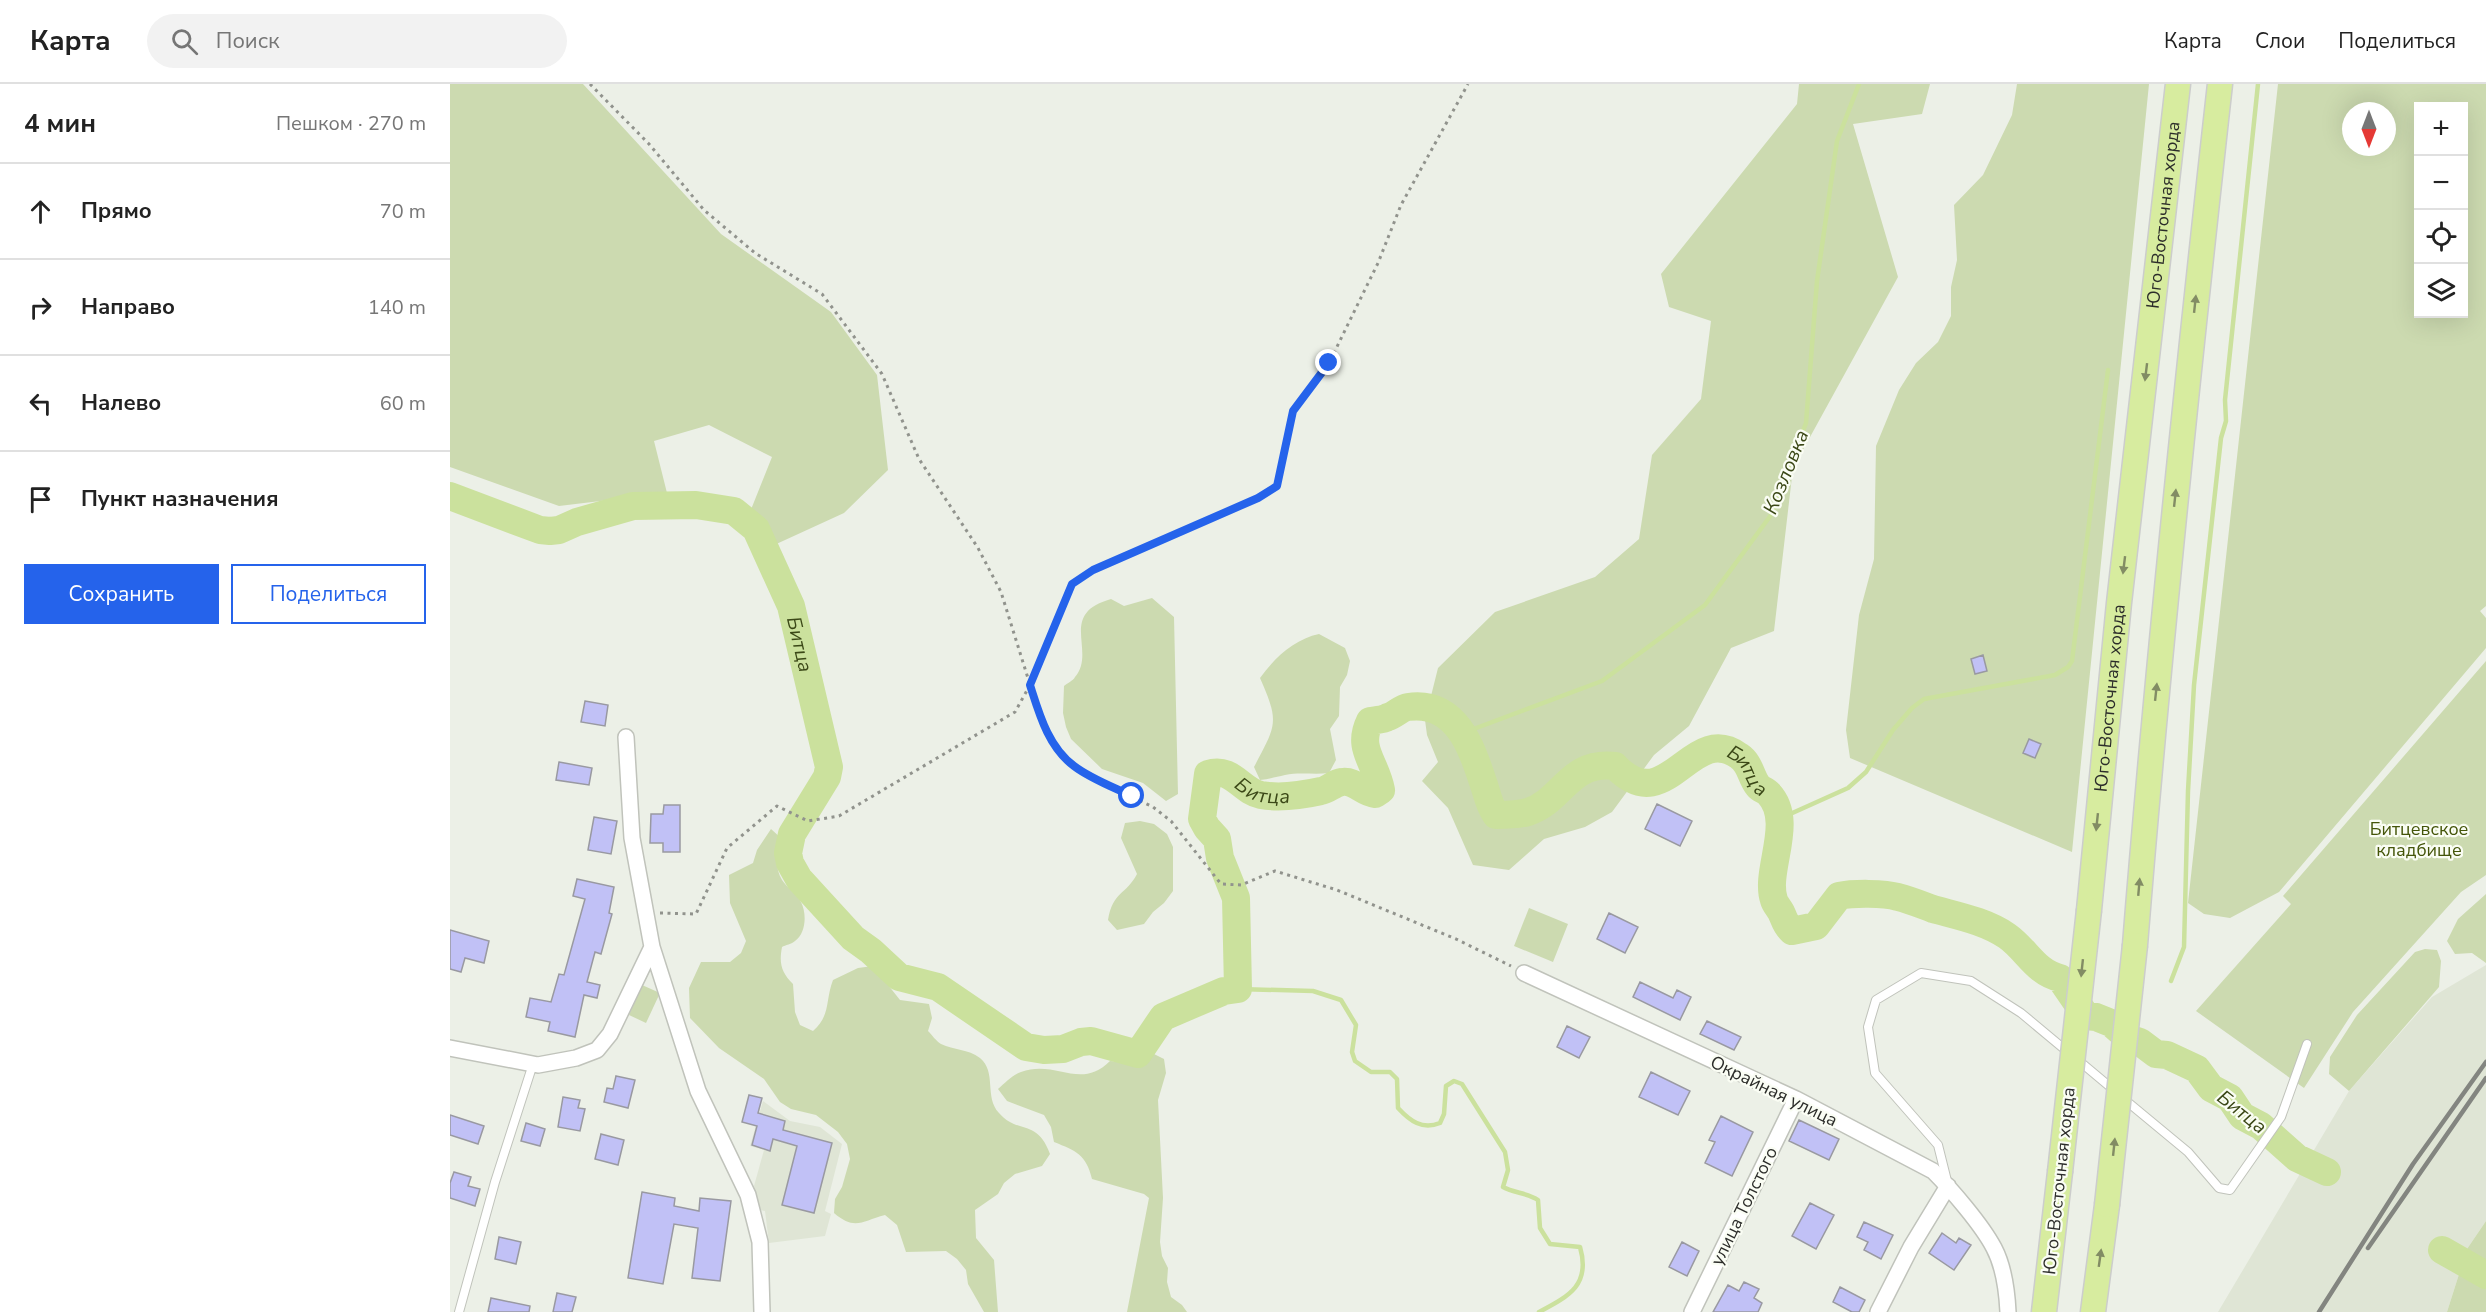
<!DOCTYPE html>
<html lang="ru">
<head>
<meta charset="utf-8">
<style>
  body { margin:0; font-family:"Nunito Sans",sans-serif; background:#f2f2f2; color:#222 }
  .controls { position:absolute; right:18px; top:18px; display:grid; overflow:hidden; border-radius:0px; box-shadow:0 6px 24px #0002 }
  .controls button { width:54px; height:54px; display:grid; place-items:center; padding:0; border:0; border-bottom:2px solid #e0e0e0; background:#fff; color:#222; font:30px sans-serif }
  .compass { position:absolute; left:1892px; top:18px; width:54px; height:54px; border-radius:50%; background:#fff; box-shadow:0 6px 24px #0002; rotate:180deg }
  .stop { position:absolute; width:18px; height:18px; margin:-14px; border:4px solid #2563eb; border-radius:50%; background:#fff }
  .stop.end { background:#2563eb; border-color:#fff; box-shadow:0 2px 6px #0008 }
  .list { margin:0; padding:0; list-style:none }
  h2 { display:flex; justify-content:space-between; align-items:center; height:78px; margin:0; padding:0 24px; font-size:26px }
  h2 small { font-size:20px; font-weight:400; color:#767676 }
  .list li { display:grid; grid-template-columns:39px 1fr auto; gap:18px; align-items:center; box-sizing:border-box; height:96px; padding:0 24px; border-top:2px solid #e0e0e0 }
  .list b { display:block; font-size:22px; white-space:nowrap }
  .list em { font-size:20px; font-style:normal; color:#767676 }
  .actions { display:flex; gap:12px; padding:18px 24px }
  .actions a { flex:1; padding:14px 0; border:2px solid #2563eb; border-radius:0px; text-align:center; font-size:21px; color:#2563eb }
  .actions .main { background:#2563eb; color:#fff }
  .icon { flex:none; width:33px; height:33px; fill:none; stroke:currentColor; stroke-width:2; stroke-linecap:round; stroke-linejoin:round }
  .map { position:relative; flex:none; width:2036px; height:1228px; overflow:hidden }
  header { display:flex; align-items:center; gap:36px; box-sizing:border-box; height:84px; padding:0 30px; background:#fff; border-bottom:2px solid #e0e0e0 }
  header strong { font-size:28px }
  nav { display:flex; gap:33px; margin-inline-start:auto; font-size:21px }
  .search { width:420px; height:54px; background:#f2f2f2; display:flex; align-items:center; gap:15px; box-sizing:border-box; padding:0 21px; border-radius:33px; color:#767676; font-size:22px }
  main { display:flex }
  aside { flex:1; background:#fff }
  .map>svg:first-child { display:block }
  .built { fill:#dfe5d5 }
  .green { fill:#ccdab0; fill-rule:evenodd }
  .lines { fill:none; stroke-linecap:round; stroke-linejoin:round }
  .stream { stroke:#cbe19d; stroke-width:4.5 }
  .river { stroke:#cbe19d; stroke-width:28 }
  .building { fill:#c1c1f6; stroke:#9999a1; stroke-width:1.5 }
  .lane-casing { stroke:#c0c3bb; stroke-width:10 }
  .street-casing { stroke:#c0c3bb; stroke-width:18 }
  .primary-casing { stroke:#cccdcc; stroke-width:27 }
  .path { stroke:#91938d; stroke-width:3; stroke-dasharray:3 4.5; stroke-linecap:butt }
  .lane { stroke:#fff; stroke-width:8 }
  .street { stroke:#fff; stroke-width:15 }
  .primary { stroke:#d7ec9f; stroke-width:24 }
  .rail { stroke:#838580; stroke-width:4.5 }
  .primary-bridge-casing { stroke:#cccdcc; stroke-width:27; stroke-linecap:butt }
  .primary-bridge { stroke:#d7ec9f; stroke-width:24 }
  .oneway { fill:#828c64 }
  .route { stroke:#2563eb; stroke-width:8 }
  .labels { text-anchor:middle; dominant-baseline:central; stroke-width:4.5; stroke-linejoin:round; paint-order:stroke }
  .street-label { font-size:18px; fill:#2c2d2a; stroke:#fafdf4 }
  .park-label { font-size:18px; fill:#445509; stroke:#fafdf4 }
  .water-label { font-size:20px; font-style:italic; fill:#3b4817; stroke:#fafdf4 }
</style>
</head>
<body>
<header>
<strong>Карта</strong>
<div class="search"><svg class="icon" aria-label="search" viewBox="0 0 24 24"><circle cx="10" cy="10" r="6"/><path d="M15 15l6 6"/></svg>Поиск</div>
<nav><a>Карта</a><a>Слои</a><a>Поделиться</a></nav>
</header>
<main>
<aside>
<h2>4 мин<small>Пешком · 270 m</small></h2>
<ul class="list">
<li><svg class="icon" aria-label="ahead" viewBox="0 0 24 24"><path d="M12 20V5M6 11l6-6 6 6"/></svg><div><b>Прямо</b></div><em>70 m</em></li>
<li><svg class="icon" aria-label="right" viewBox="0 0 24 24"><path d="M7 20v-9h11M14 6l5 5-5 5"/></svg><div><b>Направо</b></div><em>140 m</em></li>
<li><svg class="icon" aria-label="left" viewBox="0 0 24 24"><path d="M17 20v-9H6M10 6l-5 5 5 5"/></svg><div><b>Налево</b></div><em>60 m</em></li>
<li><svg class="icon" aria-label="arrive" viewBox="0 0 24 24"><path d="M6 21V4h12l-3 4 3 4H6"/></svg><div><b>Пункт назначения</b></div></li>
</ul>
<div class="actions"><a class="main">Сохранить</a><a>Поделиться</a></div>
</aside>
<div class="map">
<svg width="2036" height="1228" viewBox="0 0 2036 1228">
  <rect width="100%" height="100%" fill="#ecf0e7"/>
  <path class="built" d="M2036,881V1137L2017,1165L1997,1228H1768L1899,1007L1982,913Z
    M313,1017L340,1037L370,1043L392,1060L375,1127L381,1130L375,1152L319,1159L315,1127L309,1126L304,1102L314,1066L300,1062Z"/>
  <path class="green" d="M0,0H133L271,150L381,228L427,291L438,386L394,429L322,462L298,433L322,373L259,341L204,357L217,409L109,422L0,383Z
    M1349,0H1480L1472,30L1403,40L1448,193L1343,384L1324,547L1281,564L1239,642L1204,671L1162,728L1135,743L1094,755L1059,786L1023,781L998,724L972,697L988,678L977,651L975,636L988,584L1045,528L1145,493L1189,455L1202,371L1251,315L1261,237L1219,223L1211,190L1347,20Z
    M1567,0H1699L1622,768L1400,674L1396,646L1409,531L1424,475L1426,362L1449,306L1466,279L1488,258L1501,232V203L1507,176L1504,121L1533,91L1562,31Z
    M1828,0H2036V522L2030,527L2036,534V564L1829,808L1780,834L1754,830L1738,819ZM1968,22H2014V230H1968ZM1901,27H1937V63H1901Z
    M702,514L724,533L728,710L716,717L693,699L652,685L621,655L616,643L613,629L614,602C617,599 623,597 625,593C647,567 607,530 661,515L674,522Z
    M869,550L895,564L900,577L897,591L890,603L889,632L880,645L886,676L879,689C865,691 849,688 835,691C826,693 819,695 810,696L804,683C826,641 830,639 810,594C825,573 845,555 869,550Z
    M2036,577V791L2011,808L1903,928L1854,1004L1746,927L1841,820L1833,812Z
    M690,737L704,740L717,750L723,763V807L714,819L703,828L694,840L667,846L658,836C663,807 676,811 687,790L671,754L675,739Z
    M321,745L332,755C327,768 324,783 332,796C337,804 346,809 351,818C357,830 356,849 345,857C342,860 335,861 332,863C329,879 331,888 343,900L345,928L350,941L363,947C381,931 375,917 383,896L408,884L423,882L450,916L479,920L482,934L478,947C482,951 486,957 491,960C504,966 518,965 530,974C547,988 534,1013 549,1029C568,1051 587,1034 600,1070L592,1082L565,1090L554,1099L548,1110L525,1126L526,1154L544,1176L548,1228H534L518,1200L516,1186L507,1175L496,1167L456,1168L447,1141L435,1131C412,1137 405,1147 384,1129L385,1115L392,1103L400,1075L397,1060L388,1048L366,1031L341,1025L330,1018L314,995L269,964L240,934L239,904L251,878H280L291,869L296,857L280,819L279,791L303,779L307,766Z
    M2036,810V879L2022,869L2005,870L1997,857L2008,835Z
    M1079,824L1118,840L1103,878L1064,862Z
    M1975,865L1987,866L1991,877L1989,903L1899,1007L1879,990L1880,973L1907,931L1965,868Z
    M192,901L210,909L196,939L179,931Z
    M702,969L714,975L716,989L708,1016L713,1114L710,1158L712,1172L718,1184L717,1198L721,1213L732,1221L737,1228H677L699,1114L694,1110L642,1095C636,1070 626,1067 604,1058L601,1043L594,1031L557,1017L548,1005C555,999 562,991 571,988C606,975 630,1007 660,977C677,979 687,978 702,969Z
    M2036,1137V1228H1997L2017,1165Z"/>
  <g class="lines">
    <path class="stream" d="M1013,649L1152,597L1255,521L1321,431L1356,339L1367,197L1387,57L1409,0
      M1329,735L1398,704L1416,688L1443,646L1462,624L1474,615L1605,591L1618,583L1622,577L1658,286
      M1721,897L1734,863L1738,707L1744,601L1771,354L1776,337L1775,316L1808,0
      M788,905L863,907L891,916L906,941L902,968L905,977L921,988H940L947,995L948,1024C960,1037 972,1046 990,1039L994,1030L996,1002L1004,997L1012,1000L1055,1068L1058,1086L1053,1103C1064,1109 1078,1109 1088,1116L1090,1144L1100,1160L1130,1163C1141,1201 1119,1212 1089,1228"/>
    <g class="river">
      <path id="s1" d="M0,412L90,446L100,447L109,446L127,438L183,422L246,421L284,427L306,445L341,522L379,683L377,693L342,750L338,769L340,779L349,795L403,854L421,867L449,893L488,903L576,963L594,966L613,965L631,958L641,957L688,970L713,933L774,907L788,905L786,814L770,774L767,755L757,744L752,735L758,690C782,682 791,707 811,711C828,714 853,711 871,707C878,706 884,699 892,698C905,696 913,709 925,710L931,706C926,678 906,665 920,637C926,636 933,636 938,633C945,631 951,624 958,623C1007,616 1022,665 1034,701C1038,713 1039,721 1046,731C1057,731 1068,731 1078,728C1114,716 1118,677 1165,682C1217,737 1241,637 1289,672C1301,680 1300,692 1308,702C1311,706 1316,706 1319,710C1345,738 1314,787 1324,816C1325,820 1329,824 1331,828C1335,836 1335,841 1342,847L1366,842L1389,812C1403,809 1434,809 1448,813C1460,816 1472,821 1483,825C1508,832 1535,837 1557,852C1577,866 1585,888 1610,894L1636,932L1646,933L1661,939L1678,954L1690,958L1706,970L1717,971L1747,985L1761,1004L1780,1014L1792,1032L1811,1042L1847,1074L1877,1088"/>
      <path d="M1992,1166L2036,1191"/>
    </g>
  </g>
  <path class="building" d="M1533,571L1537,587L1525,590L1521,575Z
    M135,617L158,621L155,642L131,638Z
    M1579,655L1591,660L1585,674L1573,669Z
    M109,678L142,684L139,701L106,696Z
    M1207,720L1242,737L1230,762L1195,745Z
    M214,721H230V768H213V759H200L201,730H213Z
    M144,733L167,737L161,770L138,766Z
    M127,795L164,803L159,829L162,830L151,870L145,868L137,898L150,901L147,914L134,911L125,953L98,947L100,938L76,933L80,914L101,918L109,890L114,891L135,815L123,812Z
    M1159,829L1188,843L1175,869L1147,855Z
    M0,846L39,857L34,879L15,874L11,888L0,885Z
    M1190,898L1223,914L1227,906L1241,913L1230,936L1183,913Z
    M1257,937L1291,953L1284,966L1250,950Z
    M1117,942L1140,953L1129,974L1107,963Z
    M1201,988L1240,1007L1228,1031L1189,1013Z
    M166,992L185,996L178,1024L154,1018L157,1004L163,1005Z
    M299,1011L312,1014L308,1029L335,1037L333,1046L382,1059L364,1129L332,1121L347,1062L323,1055L320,1067L302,1061L307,1042L292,1038Z
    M113,1013L130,1016L128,1024L135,1025L130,1047L108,1043Z
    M0,1031L34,1042L28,1060L0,1051Z
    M1271,1032L1303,1048L1282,1092L1255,1079L1265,1058L1259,1056Z
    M1349,1036L1389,1055L1379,1076L1339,1057Z
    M76,1039L95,1045L90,1062L71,1057Z
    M151,1050L174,1056L168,1081L145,1075Z
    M4,1088L21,1093L18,1102L30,1105L25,1122L0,1114V1099Z
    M192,1108L225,1114L224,1122L249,1127L250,1114L281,1117L270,1197L242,1194L248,1144L224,1140L213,1200L178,1194Z
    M1360,1119L1384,1131L1366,1165L1342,1152Z
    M1414,1138L1443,1151L1431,1175L1414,1166L1418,1158L1407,1153Z
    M1492,1149L1506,1159L1509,1154L1521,1161L1504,1186L1479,1169Z
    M49,1153L71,1158L66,1180L45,1175Z
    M1232,1158L1249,1167L1237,1192L1219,1183Z
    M1294,1198L1309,1205L1304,1214L1312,1219L1308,1228H1263L1278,1201L1289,1207Z
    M1390,1203L1415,1216L1409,1228H1402L1383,1218Z
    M107,1209L126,1213L122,1228H103Z
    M41,1214L80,1222L79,1228H38Z"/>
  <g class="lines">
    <defs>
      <path id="lane" d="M1628,976L1665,1007
        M1674,1015L1738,1068L1769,1104L1780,1106L1831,1033L1857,960
        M1497,1097L1488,1061L1425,989L1418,943L1426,916L1471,889L1521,897L1571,929L1619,969
        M9,1228L45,1098L83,980"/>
      <path id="street" d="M176,653L182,754L202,863L248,1007L298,1111L310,1158L312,1228
        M1074,889L1346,1015L1483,1087C1501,1105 1532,1141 1544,1164C1554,1183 1557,1207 1558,1228
        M0,964L88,981L126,974L147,966L160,950L202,863
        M1242,1228L1346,1015
        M1428,1228L1461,1163L1498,1102"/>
      <g id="primary">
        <path id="s2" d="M1639,826L1669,519L1728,0"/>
        <path d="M1685,861C1708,573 1738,287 1770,0"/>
        <path d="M1594,1228L1610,1088"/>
        <path d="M1643,1228L1657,1121"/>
      </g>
    </defs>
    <use href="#lane" class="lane-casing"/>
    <use href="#street" class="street-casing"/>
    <use href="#primary" class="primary-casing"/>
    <path class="path" d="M140,0L199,60L254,126L305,169L372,210L432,290L469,375L528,464L551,508L592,639L604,659L622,681L642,693L703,723L721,737L771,800L791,801L825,787L887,806L1006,855L1061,882
      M210,829L246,830L277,764L327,722L358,737L389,732L565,628L580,601L622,500L643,486L808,414L827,402L843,327L879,279L928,179L951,121L1018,0"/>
    <use href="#lane" class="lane"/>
    <use href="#street" class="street"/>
    <use href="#primary" class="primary"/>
    <path class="rail" d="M1918,1164L2036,994
      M1869,1228L1963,1080L2036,978"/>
    <defs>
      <path id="primary-bridge" d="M1610,1088L1639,826
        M1657,1121L1685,861"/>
    </defs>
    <use href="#primary-bridge" class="primary-bridge-casing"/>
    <use href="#primary-bridge" class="primary-bridge"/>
  </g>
  <defs><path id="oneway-solid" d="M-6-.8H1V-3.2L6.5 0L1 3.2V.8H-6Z" transform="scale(1.5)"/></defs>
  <g class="oneway">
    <use href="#oneway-solid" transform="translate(1745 220) rotate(-84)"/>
    <use href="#oneway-solid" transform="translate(1696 288) rotate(97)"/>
    <use href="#oneway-solid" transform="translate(1725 414) rotate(-84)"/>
    <use href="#oneway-solid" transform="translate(1674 481) rotate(97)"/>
    <use href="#oneway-solid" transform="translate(1706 608) rotate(-84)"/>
    <use href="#oneway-solid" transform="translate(1647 738) rotate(96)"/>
    <use href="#oneway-solid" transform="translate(1689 803) rotate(-85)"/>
    <use href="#oneway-solid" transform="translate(1632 884) rotate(96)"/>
    <use href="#oneway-solid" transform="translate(1664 1063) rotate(-84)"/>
    <use href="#oneway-solid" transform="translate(1650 1174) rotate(-82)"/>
  </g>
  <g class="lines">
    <path class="route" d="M682,712C663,703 641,695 624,682C598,663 589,629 580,601L622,500L643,486L808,414L827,402L843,327L879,279"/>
  </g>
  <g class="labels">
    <g class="street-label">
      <text stroke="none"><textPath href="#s2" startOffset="699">Юго-Восточная хорда</textPath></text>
      <text stroke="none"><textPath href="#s2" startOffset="213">Юго-Восточная хорда</textPath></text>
      <text transform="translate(1324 1007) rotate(26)">Окрайная улица</text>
      <text transform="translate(1609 1097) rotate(-84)">Юго-Восточная хорда</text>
      <text transform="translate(1294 1122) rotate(-64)">улица Толстого</text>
    </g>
    <g class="park-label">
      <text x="1969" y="745">Битцевское<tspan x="1969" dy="21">кладбище</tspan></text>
    </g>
    <g class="water-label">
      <text transform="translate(1336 388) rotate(-68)">Козловка</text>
      <text stroke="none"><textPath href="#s1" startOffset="447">Битца</textPath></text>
      <text stroke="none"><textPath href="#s1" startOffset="2193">Битца</textPath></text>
      <text stroke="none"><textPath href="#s1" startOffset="1510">Битца</textPath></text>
      <text transform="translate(1792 1028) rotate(38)">Битца</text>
    </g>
  </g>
</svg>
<div class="controls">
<button>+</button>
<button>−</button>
<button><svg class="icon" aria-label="locate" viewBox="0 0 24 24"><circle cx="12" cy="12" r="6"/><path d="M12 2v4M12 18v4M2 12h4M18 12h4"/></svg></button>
<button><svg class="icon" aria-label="layers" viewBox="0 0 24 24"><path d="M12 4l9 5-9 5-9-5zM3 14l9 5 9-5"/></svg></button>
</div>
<svg class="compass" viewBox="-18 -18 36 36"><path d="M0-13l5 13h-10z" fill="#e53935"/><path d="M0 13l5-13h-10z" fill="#767676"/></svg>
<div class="stop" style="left:682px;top:712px"></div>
<div class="stop end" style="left:879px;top:279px"></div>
</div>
</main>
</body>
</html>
